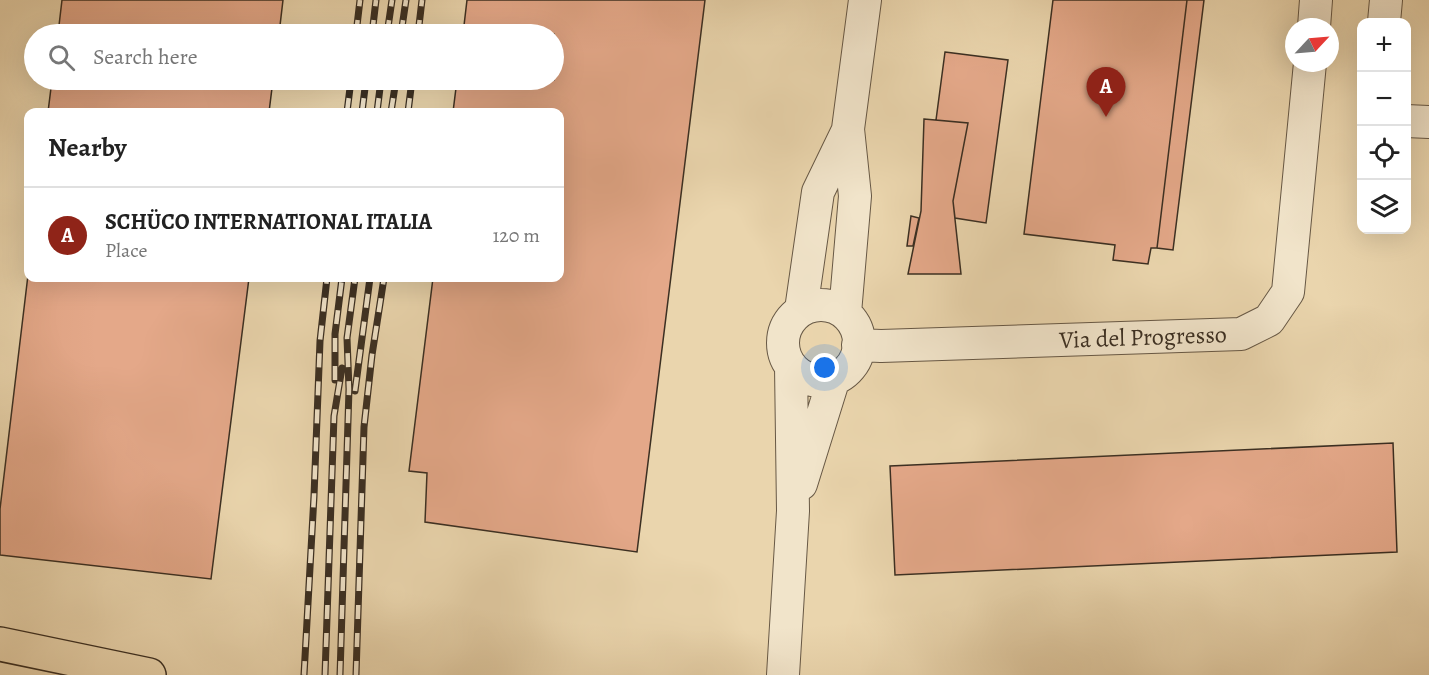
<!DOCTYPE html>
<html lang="en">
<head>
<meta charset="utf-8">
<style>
  body { margin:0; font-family:Alegreya,serif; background:#f2f2f2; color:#222 }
  .controls { position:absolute; right:18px; top:18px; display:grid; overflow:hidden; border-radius:12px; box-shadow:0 6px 24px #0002 }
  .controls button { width:54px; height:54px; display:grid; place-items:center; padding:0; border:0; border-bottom:2px solid #e0e0e0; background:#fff; color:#222; font:30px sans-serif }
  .compass { position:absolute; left:1285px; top:18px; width:54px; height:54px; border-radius:50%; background:#fff; box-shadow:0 6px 24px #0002; rotate:64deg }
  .you { position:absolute; left:825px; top:368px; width:21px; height:21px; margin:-15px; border:4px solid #fff; border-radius:50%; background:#1a73e8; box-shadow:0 0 0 9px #1a73e833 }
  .badge { display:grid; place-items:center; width:39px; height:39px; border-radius:50%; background:#8f2418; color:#fff; font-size:20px; font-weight:700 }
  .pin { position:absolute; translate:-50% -50px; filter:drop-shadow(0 2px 3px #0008) }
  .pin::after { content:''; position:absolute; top:32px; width:21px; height:18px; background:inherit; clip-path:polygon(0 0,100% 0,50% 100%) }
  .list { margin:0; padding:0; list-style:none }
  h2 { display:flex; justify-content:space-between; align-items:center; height:78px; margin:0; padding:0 24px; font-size:26px }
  h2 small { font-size:20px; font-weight:400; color:#767676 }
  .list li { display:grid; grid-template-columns:39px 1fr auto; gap:18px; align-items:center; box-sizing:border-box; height:96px; padding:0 24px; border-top:2px solid #e0e0e0 }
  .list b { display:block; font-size:22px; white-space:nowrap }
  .list p { margin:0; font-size:20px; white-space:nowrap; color:#767676 }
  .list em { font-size:20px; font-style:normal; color:#767676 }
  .icon { flex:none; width:33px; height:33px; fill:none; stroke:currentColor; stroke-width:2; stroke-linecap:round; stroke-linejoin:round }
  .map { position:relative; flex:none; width:1429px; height:675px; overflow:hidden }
  .search { position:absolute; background:#fff; box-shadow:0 6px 24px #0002; left:24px; top:24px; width:540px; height:66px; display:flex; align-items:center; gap:15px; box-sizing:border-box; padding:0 21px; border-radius:33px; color:#767676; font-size:22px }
  .panel { position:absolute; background:#fff; box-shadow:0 6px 24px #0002; left:24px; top:108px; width:540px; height:174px; border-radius:12px }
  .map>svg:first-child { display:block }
  .building { fill:#e4a889; stroke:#3b2f22; stroke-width:1.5 }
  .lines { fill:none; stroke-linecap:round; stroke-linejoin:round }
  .minor-casing { stroke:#675845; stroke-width:34 }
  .highway-casing { stroke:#3b2f22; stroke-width:36 }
  .minor { stroke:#f1e4ca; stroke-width:32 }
  .highway { stroke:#ead5ad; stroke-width:33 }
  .rail-casing { stroke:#3b2f22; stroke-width:7 }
  .rail { stroke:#f1e4ca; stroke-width:4.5; stroke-dasharray:14; stroke-linecap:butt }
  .labels { text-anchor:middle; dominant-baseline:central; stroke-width:4.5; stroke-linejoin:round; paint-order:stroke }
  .street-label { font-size:24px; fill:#3b2f22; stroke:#f1e4ca }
</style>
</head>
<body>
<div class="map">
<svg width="1429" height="675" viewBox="0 0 1429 675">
  <rect width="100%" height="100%" fill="#ead5ad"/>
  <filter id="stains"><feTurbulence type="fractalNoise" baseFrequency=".00333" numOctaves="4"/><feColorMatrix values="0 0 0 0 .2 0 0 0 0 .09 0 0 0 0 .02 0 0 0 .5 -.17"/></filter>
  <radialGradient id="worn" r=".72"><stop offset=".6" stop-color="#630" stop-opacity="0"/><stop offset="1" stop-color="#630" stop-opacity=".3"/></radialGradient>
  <path class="building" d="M62,0H283L279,34H58Z
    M467,0H705L637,552L425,522L427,473L409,471L433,278H560V112H453L457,80H554V34H463Z
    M1053,0H1187L1157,248H1151L1148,264L1113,260L1115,245L1024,234Z
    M1187,0H1204L1173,250L1157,248Z
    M945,52L1008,60L986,223L955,218L953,201L968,123L936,120Z
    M52,80H273L269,112H48Z
    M924,119L968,123L953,201L961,274H908L921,211Z
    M911,216L919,218L913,246H907Z
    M28,275V278H249L211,579L0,555V509Z
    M1393,443L1397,552L895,575L890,466Z"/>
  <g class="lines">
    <defs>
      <path id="minor" d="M1384,22L1386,0
        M1314,27L1316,0
        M1406,121L1429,122
        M783 343a38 38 0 1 1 76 0a38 38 0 1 1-76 0Z
        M801,310L818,192L848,130
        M845,313L855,196L848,129L865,0
        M858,345L881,346L1241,334L1269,320L1288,292L1310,63
        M801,484L834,378
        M783,675L793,511L791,366"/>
      <path id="highway" d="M0,644L149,675"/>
    </defs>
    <use href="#minor" class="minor-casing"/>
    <use href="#highway" class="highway-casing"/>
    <use href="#minor" class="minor"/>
    <use href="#highway" class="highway"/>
    <defs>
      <path id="rail" d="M356,34L360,0
        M372,34L376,0
        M387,34L392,0
        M401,34L406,0
        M418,34L422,0
        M347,112L351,80
        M362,112L366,80
        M377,112L381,80
        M391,112L396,80
        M408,112L412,80
        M335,380V334L342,278
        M355,391L370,278
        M304,675L314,496L320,341L327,278
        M325,675L334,416L342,368
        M340,675L349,389L347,338L355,278
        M356,675L364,427L372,355L384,278"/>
    </defs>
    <use href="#rail" class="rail-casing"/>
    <use href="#rail" class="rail"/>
  </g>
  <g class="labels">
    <g class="street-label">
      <text transform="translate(1143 337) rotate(-2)">Via del Progresso</text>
    </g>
  </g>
  <rect width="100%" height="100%" filter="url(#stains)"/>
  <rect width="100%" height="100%" fill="url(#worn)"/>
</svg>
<div class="controls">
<button>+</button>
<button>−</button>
<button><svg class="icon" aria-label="locate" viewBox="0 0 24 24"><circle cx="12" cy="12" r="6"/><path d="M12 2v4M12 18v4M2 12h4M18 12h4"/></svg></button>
<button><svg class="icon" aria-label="layers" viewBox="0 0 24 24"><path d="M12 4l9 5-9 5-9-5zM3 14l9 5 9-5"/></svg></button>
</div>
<svg class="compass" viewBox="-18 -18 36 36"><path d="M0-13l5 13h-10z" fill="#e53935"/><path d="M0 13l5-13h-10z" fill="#767676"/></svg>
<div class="you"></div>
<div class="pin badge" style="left:1106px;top:117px">A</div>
<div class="search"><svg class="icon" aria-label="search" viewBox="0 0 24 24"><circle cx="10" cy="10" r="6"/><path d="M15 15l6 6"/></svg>Search here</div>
<section class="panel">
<h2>Nearby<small></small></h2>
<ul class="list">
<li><span class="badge">A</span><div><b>SCHÜCO INTERNATIONAL ITALIA</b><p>Place</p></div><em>120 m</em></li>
</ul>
</section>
</div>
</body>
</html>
